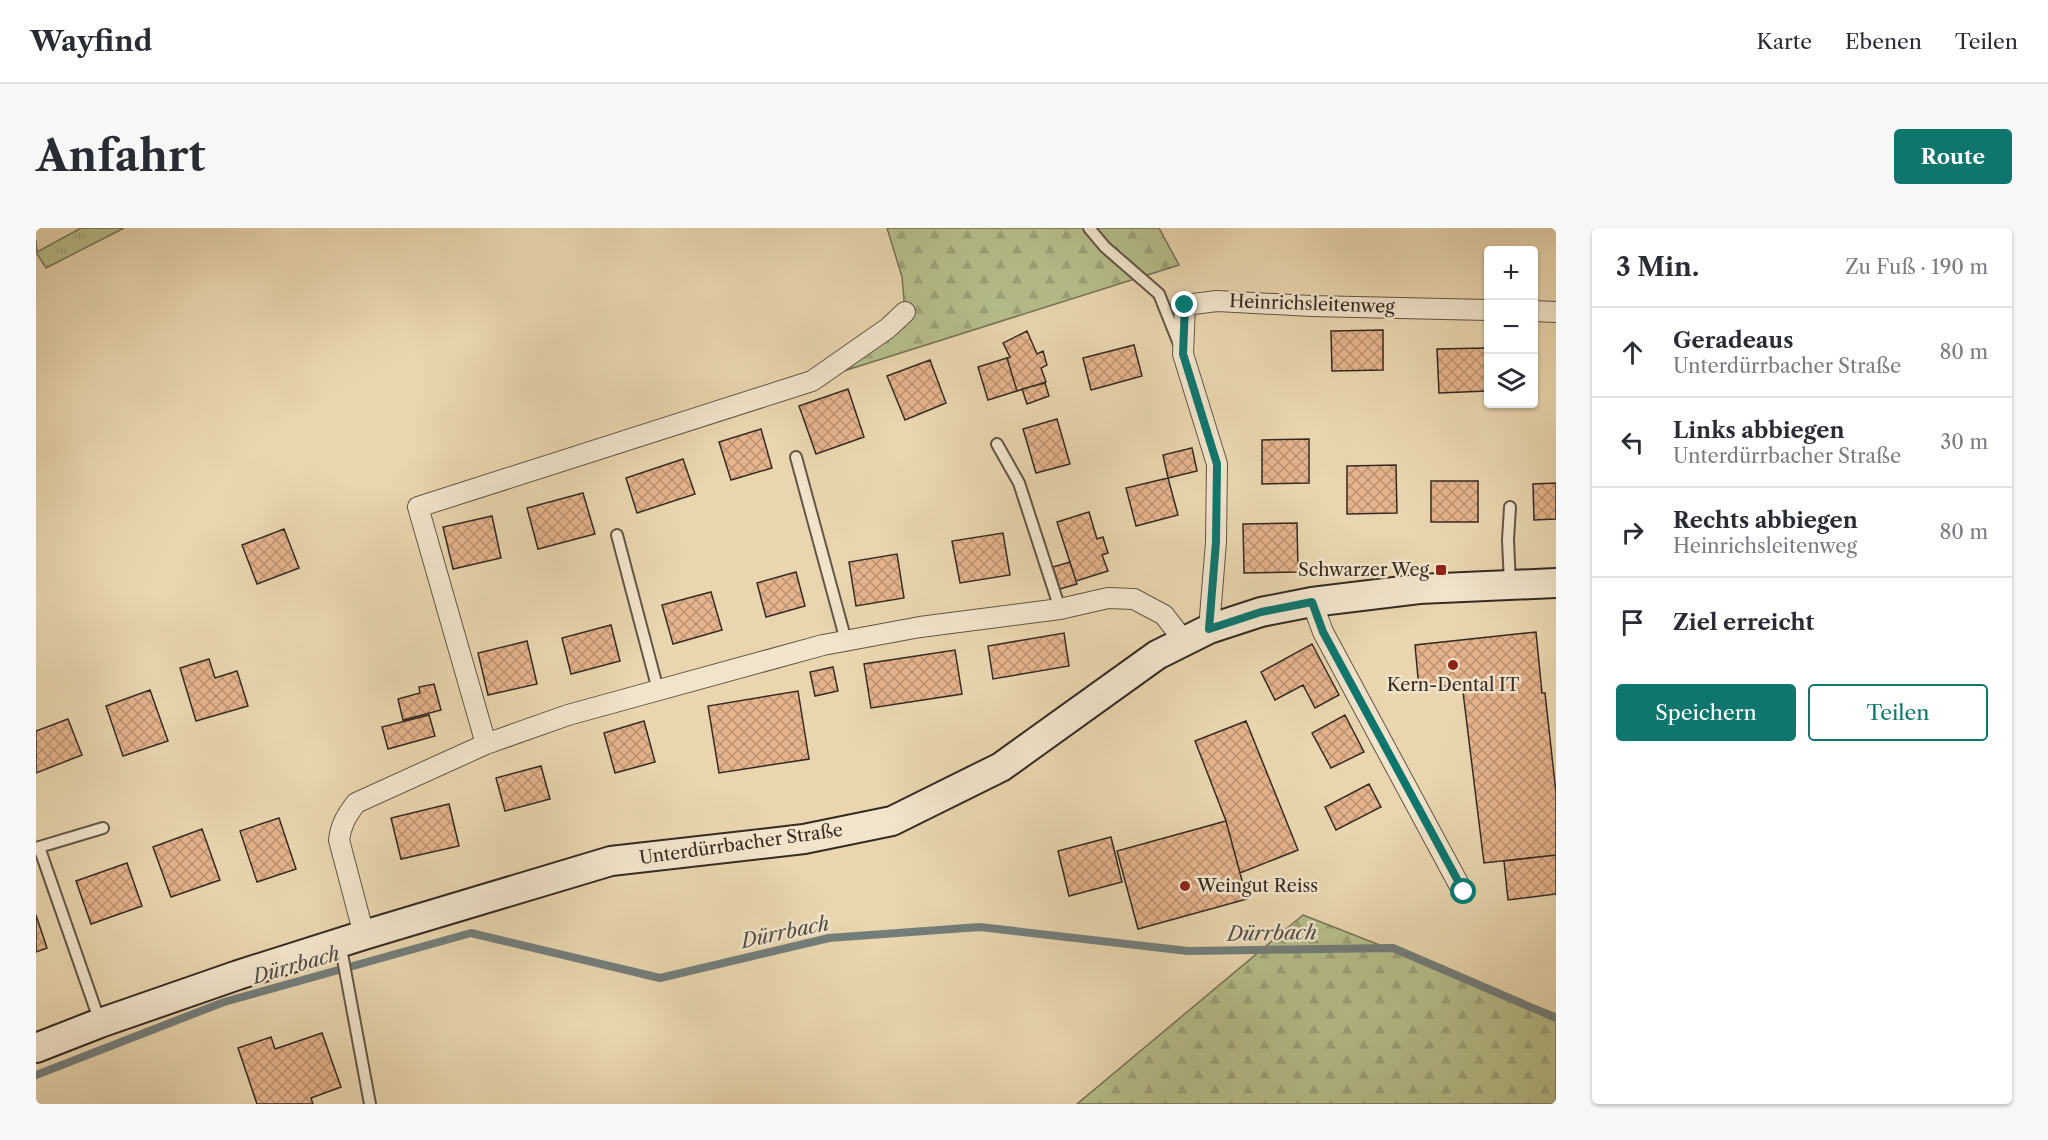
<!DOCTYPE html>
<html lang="de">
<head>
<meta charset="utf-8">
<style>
  body { margin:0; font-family:"Libre Caslon Text",serif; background:#f7f7f7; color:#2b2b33 }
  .controls { position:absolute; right:18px; top:18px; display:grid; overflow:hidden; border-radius:6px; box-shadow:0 2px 4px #0004 }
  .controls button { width:54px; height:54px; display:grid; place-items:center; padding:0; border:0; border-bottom:2px solid #e1e1e2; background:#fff; color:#2b2b33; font:30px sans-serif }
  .stop { position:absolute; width:18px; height:18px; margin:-14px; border:4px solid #0f766e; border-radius:50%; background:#fff }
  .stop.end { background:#0f766e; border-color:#fff; box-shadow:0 2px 6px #0008 }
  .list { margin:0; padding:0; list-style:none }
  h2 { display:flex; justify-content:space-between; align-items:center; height:78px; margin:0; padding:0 24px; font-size:26px }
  h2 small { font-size:20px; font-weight:400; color:#7c7c81 }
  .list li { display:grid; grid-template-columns:39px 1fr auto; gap:18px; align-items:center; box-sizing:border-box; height:90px; padding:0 24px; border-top:2px solid #e1e1e2 }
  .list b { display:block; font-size:22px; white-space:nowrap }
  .list p { margin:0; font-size:20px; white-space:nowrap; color:#7c7c81 }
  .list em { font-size:20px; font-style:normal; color:#7c7c81 }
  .actions { display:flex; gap:12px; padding:18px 24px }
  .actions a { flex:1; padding:14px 0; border:2px solid #0f766e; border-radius:6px; text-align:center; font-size:21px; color:#0f766e }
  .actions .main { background:#0f766e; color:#fff }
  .icon { flex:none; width:33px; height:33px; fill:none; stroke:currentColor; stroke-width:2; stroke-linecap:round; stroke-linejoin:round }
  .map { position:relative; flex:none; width:1520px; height:876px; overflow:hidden; border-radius:6px }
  header { display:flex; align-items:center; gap:36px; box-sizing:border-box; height:84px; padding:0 30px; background:#fff; border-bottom:2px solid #e1e1e2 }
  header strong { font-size:28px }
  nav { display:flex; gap:33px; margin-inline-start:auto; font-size:21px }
  .intro { display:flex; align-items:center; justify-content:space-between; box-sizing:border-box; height:144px; padding:0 36px }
  h1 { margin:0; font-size:42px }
  .button { padding:15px 27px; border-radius:6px; background:#0f766e; color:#fff; font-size:21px; font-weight:700 }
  main { display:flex; gap:36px; padding:0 36px }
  aside { flex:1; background:#fff; border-radius:6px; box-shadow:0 2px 4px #0004 }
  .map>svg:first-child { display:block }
  .grass { fill:url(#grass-tufts); stroke:#767457; stroke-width:1.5 }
  .forest { fill:url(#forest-firs); stroke:#767457; stroke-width:1.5 }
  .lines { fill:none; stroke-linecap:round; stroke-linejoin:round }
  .stream { stroke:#737e7b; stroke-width:8 }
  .building { fill:url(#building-cross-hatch); stroke:#362b23; stroke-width:1.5 }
  .lane-casing { stroke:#635646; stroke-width:14 }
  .street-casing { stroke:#635646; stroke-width:22 }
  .secondary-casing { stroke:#362b23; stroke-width:32 }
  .lane { stroke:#f1e4cb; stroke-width:10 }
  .street { stroke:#f1e4cb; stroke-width:20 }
  .secondary { stroke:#f1e4cb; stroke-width:28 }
  .route { stroke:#0f766e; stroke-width:8 }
  .poi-dot { fill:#8f2418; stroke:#f1e4cb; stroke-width:2 }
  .labels { text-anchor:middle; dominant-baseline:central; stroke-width:5; stroke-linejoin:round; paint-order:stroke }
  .street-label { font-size:18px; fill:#362b23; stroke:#f1e4cb }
  .poi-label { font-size:18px; fill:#362b23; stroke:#f1e4cb; text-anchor:end }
  .water-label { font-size:20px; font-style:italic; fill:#504e48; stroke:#f1e4cb }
</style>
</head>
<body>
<header>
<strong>Wayfind</strong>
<nav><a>Karte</a><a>Ebenen</a><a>Teilen</a></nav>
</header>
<div class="intro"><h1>Anfahrt</h1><a class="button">Route</a></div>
<main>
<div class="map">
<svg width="1520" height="876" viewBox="0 0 1520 876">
  <defs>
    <pattern id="grass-tufts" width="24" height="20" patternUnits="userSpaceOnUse" patternTransform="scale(1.5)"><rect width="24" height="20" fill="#b6be8b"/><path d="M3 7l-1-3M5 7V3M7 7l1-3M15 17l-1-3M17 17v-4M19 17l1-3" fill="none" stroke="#9da378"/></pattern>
    <pattern id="forest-firs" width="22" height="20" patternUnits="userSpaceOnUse" patternTransform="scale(1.5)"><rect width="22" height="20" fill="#b6be8b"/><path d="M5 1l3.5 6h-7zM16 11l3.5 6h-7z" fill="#9da378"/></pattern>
    <pattern id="building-cross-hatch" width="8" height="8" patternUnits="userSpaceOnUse" patternTransform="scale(1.5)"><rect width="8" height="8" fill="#e5b38c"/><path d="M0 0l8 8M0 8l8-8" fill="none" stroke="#ba9272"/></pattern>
  </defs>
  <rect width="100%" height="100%" fill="#e9d6af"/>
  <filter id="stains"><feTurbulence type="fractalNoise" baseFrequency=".00333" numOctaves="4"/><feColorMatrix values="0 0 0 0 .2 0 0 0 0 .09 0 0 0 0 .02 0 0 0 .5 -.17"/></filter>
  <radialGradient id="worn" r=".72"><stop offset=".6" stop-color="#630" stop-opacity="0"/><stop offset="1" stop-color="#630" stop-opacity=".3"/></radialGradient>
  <path class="grass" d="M45,0H88L10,40L0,24V12L1,24Z"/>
  <path class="forest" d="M851,0H1123L1143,37L776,153L869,84L866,49Z
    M1267,687L1520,786V876H1041Z"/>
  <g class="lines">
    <path class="stream" d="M0,847L188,774L435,705L624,750L793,710L944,699L1152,723L1357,720L1520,790"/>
  </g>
  <path class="building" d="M1347,102V142L1296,143L1295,103Z
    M991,103L1001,126L1007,123L1011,137L1005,140L1010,154L981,163L971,130L974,129L967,115Z
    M1098,117L1106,148L1055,162L1047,130Z
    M1449,120L1451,163L1403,165L1401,121Z
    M971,130L981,163L952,172L942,139Z
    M894,132L910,175L869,192L851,148Z
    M1009,155L1013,168L991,176L986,161Z
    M812,161L828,209L780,226L763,178Z
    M1021,191L1034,236L1000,245L987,201Z
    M725,201L736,240L695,252L683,214Z
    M1273,211V255L1226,256V212Z
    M1156,220L1161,243L1132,250L1127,227Z
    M647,231L659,266L601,285L590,250Z
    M1360,237L1361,285L1311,286V238Z
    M1132,250L1142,287L1100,298L1090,260Z
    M1395,253H1442V294H1395Z
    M1520,255V291L1498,292L1497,256Z
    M547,265L559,306L502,321L491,280Z
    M1053,284L1061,311L1067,309L1072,325L1066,327L1072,343L1040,353L1021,294Z
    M456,288L465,330L417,341L407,299Z
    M1261,295L1262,344L1208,345L1207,296Z
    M248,301L263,340L221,356L206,317Z
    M967,305L974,347L924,355L916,313Z
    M861,326L868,370L820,378L813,334Z
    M1034,334L1041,356L1024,361L1017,339Z
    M760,344L769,378L730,389L721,355Z
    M675,364L686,402L637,416L626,377Z
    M575,397L584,433L535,446L526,410Z
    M1500,404L1506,465H1509L1520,565V627L1448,635L1426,456L1383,461L1379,417Z
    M1028,405L1033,438L957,451L952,418Z
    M491,413L501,456L452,467L442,425Z
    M1276,416L1303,467L1279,480L1267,457L1239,472L1225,444Z
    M919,422L926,466L835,480L828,436Z
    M173,431L179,450L201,443L212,478L160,493L144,440Z
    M797,439L802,463L779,468L774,444Z
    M398,456L405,482L367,492L362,471L384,465L383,459Z
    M114,462L132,513L87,528L70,478Z
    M762,463L773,531L683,545L672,478Z
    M393,487L399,508L352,521L346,499Z
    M1309,487L1328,524L1295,540L1276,505Z
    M32,491L46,527L0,545V503Z
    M608,493L619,534L579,545L568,505Z
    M1210,493L1262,622L1204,645L1190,593L1159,513Z
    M505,538L514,571L469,583L460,550Z
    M1333,556L1345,579L1300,602L1289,579Z
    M413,576L423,618L365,631L355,590Z
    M243,590L260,641L221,654L204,603Z
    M1190,593L1211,671L1102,701L1081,623Z
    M166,601L184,652L135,669L117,619Z
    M1075,609L1086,654L1033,668L1022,623Z
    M1520,627V666L1472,672L1468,633Z
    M91,635L106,678L55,696L40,653Z
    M0,687L11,720L0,724Z
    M286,805L305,859L275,870L277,876H221L202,820L235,809L239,821Z"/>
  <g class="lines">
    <defs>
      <path id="lane" d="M1053,0L1069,19L1123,66L1143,116
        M961,216L983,255L1024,381
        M760,229L810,413
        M581,307L622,462
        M1474,356L1472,312L1474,279
        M3,619L64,794
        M0,620L67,600
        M304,715L334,876"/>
      <path id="street" d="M1498,83L1520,84
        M1276,374L1287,404L1427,664
        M1173,401L1180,314L1181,236L1147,126L1149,77L1181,73L1275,78L1452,82
        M450,516L382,279L776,153L852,100L869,84
        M328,707L303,612C305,596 311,587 320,575L450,516L532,487L787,417L884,399L1024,381L1072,370L1098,371L1128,387L1148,413"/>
      <path id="secondary" d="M0,820L64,795L202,747L328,707L575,633L768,611L856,593L965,539L1121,427L1173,401L1225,384L1276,374L1383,361L1520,355"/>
    </defs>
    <use href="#lane" class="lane-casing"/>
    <use href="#street" class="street-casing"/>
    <use href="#secondary" class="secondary-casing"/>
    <use href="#lane" class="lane"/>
    <use href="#street" class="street"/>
    <use href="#secondary" class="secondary"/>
  </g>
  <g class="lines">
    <path class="route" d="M1149,77L1147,126L1181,236L1180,314L1173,401L1225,384L1276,374L1287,404L1428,664"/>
  </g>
  <g class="poi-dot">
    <rect x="1399" y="336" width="12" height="12" rx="3"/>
    <circle cx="1417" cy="437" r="6"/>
    <circle cx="1149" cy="658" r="6"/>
  </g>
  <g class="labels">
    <g class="street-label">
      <text transform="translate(1276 76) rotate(2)">Heinrichsleitenweg</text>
      <text transform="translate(705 616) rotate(-8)">Unterdürrbacher Straße</text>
    </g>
    <g class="poi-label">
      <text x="1393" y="342">Schwarzer Weg</text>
      <text x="1417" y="457" text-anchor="middle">Kern-Dental IT</text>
      <text x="1161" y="658" text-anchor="start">Weingut Reiss</text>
    </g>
    <g class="water-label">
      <text transform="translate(749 704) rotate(-12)">Dürrbach</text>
      <text transform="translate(1236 705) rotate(-1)">Dürrbach</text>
      <text transform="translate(260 737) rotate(-16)">Dürrbach</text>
    </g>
  </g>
  <rect width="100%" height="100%" filter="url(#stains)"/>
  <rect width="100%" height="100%" fill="url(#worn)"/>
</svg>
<div class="controls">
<button>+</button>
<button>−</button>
<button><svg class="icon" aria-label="layers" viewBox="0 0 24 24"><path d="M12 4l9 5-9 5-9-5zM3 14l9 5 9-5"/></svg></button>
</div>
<div class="stop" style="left:1428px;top:664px"></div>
<div class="stop end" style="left:1149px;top:77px"></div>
</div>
<aside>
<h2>3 Min.<small>Zu Fuß · 190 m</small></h2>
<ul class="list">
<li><svg class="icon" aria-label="ahead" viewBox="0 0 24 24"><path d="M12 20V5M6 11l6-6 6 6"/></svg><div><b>Geradeaus</b><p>Unterdürrbacher Straße</p></div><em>80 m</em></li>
<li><svg class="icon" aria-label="left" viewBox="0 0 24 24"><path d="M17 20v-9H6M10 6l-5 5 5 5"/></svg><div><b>Links abbiegen</b><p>Unterdürrbacher Straße</p></div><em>30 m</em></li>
<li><svg class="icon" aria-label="right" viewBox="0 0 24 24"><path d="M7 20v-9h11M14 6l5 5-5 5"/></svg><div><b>Rechts abbiegen</b><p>Heinrichsleitenweg</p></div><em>80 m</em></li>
<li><svg class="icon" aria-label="arrive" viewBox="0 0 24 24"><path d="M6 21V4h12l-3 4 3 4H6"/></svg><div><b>Ziel erreicht</b></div></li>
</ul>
<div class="actions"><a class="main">Speichern</a><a>Teilen</a></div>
</aside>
</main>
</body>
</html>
